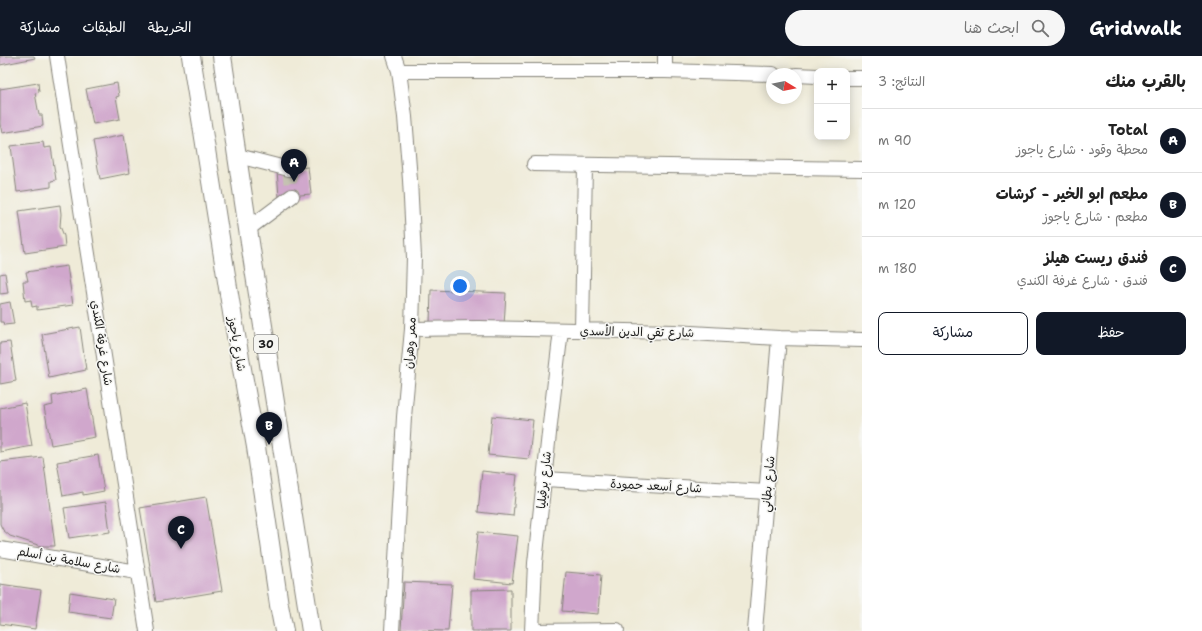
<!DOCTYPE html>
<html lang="ar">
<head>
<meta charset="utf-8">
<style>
  body { margin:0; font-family:"Shantell Sans","Playpen Sans Arabic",sans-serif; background:#f6f6f6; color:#222; direction:rtl }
  .controls { position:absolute; right:12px; top:12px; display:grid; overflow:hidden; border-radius:8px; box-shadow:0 2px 10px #0003 }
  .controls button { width:36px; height:36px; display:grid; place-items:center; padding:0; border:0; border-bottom:1px solid #e0e0e0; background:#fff; color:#222; font:20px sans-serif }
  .compass { position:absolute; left:766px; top:12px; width:36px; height:36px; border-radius:50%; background:#fff; box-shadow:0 2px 10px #0003; rotate:100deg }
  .you { position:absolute; left:460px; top:230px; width:14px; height:14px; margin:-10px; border:3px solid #fff; border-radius:50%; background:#1a73e8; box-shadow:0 0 0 6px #1a73e833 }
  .badge { display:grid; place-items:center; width:26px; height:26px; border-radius:50%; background:#111827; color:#fff; font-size:13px; font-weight:700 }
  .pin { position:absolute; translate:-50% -33px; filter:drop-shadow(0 1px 2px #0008) }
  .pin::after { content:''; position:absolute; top:21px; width:14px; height:12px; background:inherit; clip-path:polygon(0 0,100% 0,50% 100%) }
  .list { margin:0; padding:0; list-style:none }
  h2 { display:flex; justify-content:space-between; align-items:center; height:52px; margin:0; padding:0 16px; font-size:17px }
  h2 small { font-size:13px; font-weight:400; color:#767676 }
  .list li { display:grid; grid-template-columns:26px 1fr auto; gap:12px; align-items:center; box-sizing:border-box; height:64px; padding:0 16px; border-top:1px solid #e0e0e0 }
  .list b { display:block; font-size:15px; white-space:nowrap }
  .list p { margin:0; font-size:13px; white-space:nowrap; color:#767676 }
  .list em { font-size:13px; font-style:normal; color:#767676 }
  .actions { display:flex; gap:8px; padding:12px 16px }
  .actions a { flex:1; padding:9px 0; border:1px solid #111827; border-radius:8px; text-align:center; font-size:14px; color:#111827 }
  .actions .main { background:#111827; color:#fff }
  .icon { flex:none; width:22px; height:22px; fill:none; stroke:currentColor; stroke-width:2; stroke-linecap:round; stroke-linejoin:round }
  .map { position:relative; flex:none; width:862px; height:575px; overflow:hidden; direction:ltr }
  header { display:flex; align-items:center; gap:24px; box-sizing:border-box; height:56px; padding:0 20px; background:#111827; color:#fff }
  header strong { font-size:19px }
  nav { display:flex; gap:22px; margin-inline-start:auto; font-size:14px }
  .search { width:280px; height:36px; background:#f6f6f6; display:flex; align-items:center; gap:10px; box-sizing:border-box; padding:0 14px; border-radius:22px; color:#767676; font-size:15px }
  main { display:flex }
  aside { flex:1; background:#fff }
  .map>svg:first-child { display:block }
  .building { fill:#d0a7cc }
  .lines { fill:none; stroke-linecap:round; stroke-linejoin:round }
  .minor-tunnel { stroke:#c5c2b2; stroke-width:14; stroke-dasharray:14 7; stroke-linecap:butt }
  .minor-casing { stroke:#86847a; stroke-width:16 }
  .major-casing { stroke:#86847a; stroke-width:20 }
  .minor { stroke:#fff; stroke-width:14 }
  .major { stroke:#fff; stroke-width:18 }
  .labels { text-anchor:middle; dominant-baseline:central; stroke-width:3; stroke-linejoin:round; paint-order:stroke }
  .shield { fill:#f6f6f2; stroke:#5d5d5c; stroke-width:1 }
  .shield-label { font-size:11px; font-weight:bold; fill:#1c1c1c }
  .street-label { font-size:12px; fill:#1c1c1c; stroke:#f6f6f2 }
</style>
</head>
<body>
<header>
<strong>Gridwalk</strong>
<div class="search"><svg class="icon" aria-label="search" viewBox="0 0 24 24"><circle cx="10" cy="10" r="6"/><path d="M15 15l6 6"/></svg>ابحث هنا</div>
<nav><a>الخريطة</a><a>الطبقات</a><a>مشاركة</a></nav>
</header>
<main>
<aside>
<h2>بالقرب منك<small>النتائج: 3</small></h2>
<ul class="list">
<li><span class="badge">A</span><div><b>Total</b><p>محطة وقود · شارع ياجوز</p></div><em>90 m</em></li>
<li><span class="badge">B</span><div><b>مطعم ابو الخير - كرشات</b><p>مطعم · شارع ياجوز</p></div><em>120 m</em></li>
<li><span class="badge">C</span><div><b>فندق ريست هيلز</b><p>فندق · شارع غرفة الكندي</p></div><em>180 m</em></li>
</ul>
<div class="actions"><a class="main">حفظ</a><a>مشاركة</a></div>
</aside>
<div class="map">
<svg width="862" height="575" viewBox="0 0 862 575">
  <rect width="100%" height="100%" fill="#f6f6f2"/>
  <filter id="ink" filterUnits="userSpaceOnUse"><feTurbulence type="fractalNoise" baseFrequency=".025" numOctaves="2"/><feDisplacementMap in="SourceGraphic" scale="8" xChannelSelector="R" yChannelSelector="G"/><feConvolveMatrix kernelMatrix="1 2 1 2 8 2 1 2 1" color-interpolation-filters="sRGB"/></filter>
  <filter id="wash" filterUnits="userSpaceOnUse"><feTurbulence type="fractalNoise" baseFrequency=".012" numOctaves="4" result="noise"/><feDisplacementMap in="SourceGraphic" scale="16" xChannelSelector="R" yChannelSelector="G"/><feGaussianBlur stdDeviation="0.9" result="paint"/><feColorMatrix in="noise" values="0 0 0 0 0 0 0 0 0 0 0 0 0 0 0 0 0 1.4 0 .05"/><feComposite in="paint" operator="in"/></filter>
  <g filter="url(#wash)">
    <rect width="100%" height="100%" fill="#efebd8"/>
    <g id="blocks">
      <path class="building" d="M0,0H34L35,2L0,9Z
        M38,27L39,36L35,37L39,59H42L43,70L2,77L0,68V33Z
        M117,27L119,40L116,41L120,63L93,68L86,33Z
        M124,79L130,117L100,123L93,85Z
        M43,86L44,92L51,91L56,124L51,125V131L17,136L11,90Z
        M308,111L311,138L279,141L277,114Z
        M60,149L61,158L60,170L64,180L65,191L25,197L19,155Z
        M67,210L73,249L37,254V250L32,251L31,244L25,245L23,225H28L26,216Z
        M5,217L8,237L0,238V218Z
        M431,234L506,237L504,269L430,267Z
        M10,246L14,268L4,269L3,266H0V248Z
        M80,271L86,314L49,322L42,278Z
        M10,286L16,325L0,328V287Z
        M87,333L95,381L51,389L44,351L53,349L52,340Z
        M25,347L32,390L0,396V352Z
        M492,360L533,364L529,403L488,399Z
        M98,399L104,435L83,439V436L63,440L57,406Z
        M43,401L55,490H41L10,480L3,474L0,468V406Z
        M482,415L517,419L513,460L478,456Z
        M206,441L222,535L156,546L140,452Z
        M106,446L110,476L69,482L64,452Z
        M478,476L518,480L512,527L473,523Z
        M566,516L601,519L598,558L562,555Z
        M404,526L452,528L448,575L401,574Z
        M0,528L41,534L35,573L0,568Z
        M511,533V575H471V534Z
        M70,536L114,543L111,562L68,556Z"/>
    </g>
  </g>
  <g filter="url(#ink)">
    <use href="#blocks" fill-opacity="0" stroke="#86847a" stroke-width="1"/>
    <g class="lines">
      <path class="minor-tunnel" d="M289,113L292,140"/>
      <defs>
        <path id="minor" d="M57,0L147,575
          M665,0V15
          M399,15H665L773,18
          M796,19L817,20
          M847,22H862
          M238,100L289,113
          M534,108L862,113
          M248,173L292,140
          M412,273L478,272L674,276L779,282L862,284
          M582,274L585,109
          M545,423L767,436
          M0,493L137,516
          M392,575L404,361L412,273L414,201L410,124L405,61L399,15L394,0
          M532,575L535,507L551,359L561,274
          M532,575L617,574
          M755,575L779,282"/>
        <path id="major" d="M191,0L233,263L256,391L279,549L284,575
          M222,0L252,200L311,575"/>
      </defs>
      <use href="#minor" class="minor-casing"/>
      <use href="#major" class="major-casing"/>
      <use href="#minor" class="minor"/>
      <use href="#major" class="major"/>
    </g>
  </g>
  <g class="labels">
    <rect class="shield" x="254" y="279" width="24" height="18" rx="3"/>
    <g class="shield-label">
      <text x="266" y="288">30</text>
    </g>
    <g class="street-label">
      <text transform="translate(637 276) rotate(1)">شارع تقي الدين الأسدي</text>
      <text transform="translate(102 287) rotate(81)">شارع غرفة الكندي</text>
      <text transform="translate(410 287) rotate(-86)">ممر وهران</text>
      <text transform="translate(237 288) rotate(80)">شارع ياجوز</text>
      <text transform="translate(544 424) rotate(-84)">شارع برفيليا</text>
      <text transform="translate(768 428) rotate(-85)">شارع بطاني</text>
      <text transform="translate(656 430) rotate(3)">شارع أسعد حمودة</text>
      <text transform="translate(69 504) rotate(10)">شارع سلامة بن أسلم</text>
    </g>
  </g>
</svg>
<div class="controls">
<button>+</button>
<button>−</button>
</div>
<svg class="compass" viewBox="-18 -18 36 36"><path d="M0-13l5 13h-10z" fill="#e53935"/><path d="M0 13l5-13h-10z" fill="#767676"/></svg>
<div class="you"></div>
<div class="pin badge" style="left:294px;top:126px">A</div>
<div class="pin badge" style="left:269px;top:389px">B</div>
<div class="pin badge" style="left:181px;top:493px">C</div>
</div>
</main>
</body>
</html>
